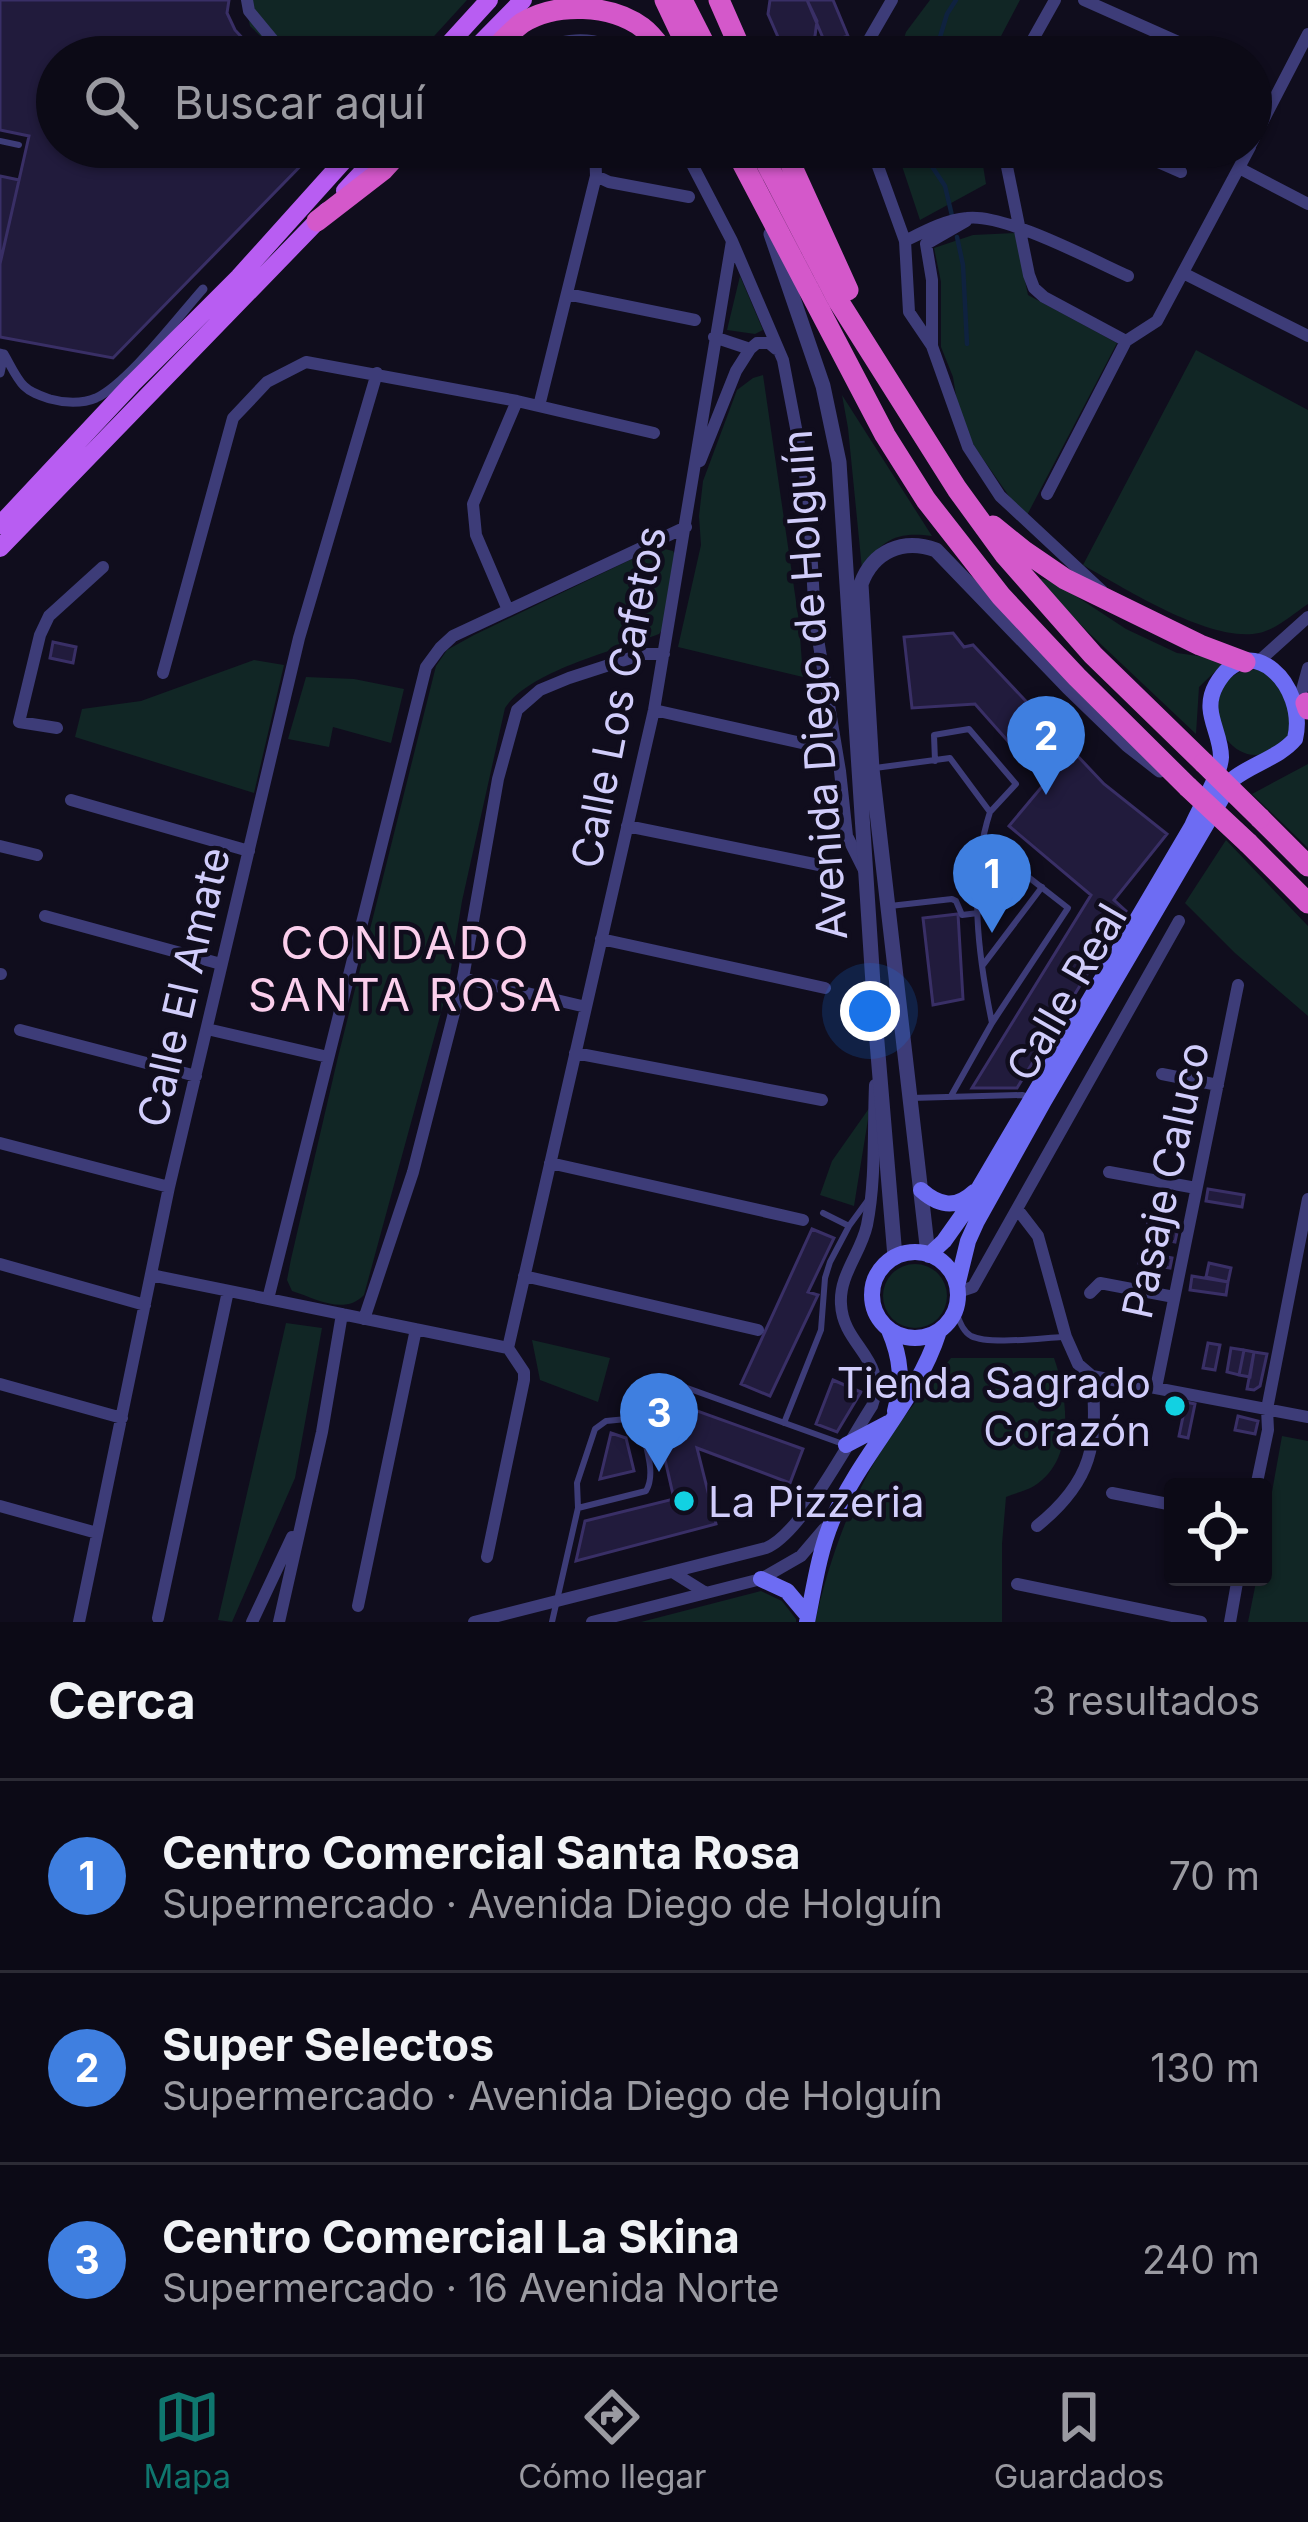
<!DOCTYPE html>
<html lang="es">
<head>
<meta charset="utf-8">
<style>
  body { margin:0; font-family:Inter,sans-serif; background:#15131f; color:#f1f3f6 }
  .controls { position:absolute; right:36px; bottom:36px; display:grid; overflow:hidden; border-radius:12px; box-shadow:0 3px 9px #0004 }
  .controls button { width:108px; height:108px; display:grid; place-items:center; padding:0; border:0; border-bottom:3px solid #2c2b35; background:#0c0a16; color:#f1f3f6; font:60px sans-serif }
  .you { position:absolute; left:870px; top:1011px; width:42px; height:42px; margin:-30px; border:9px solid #fff; border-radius:50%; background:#1a73e8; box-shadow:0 0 0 18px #1a73e833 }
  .badge { display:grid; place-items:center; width:78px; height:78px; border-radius:50%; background:#0f766e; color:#fff; font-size:39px; font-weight:700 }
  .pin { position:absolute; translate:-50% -99px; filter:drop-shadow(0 3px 6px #0008) }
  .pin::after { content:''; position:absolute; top:63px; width:42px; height:36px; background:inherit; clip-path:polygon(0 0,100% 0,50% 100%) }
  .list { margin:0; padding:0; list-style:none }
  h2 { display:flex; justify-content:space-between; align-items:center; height:156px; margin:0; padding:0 48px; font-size:51px }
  h2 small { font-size:39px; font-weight:400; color:#9a9aa1 }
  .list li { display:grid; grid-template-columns:78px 1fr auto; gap:36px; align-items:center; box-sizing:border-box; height:192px; padding:0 48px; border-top:3px solid #2c2b35 }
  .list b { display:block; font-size:45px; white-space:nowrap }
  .list p { margin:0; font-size:39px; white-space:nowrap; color:#9a9aa1 }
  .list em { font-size:39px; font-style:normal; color:#9a9aa1 }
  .icon { flex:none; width:66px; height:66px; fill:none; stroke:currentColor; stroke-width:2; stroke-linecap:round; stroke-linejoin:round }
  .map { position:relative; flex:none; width:1308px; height:1622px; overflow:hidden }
  .search { position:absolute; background:#0c0a16; box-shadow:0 3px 9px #0004; left:36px; right:36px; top:36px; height:132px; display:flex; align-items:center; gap:30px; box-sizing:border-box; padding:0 42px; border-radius:66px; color:#9a9aa1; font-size:45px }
  .sheet { height:732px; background:#0c0a16 }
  nav { display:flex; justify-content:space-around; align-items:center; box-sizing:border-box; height:168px; border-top:3px solid #2c2b35; background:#0c0a16; font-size:33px; color:#9a9aa1 }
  nav a { display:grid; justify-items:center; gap:6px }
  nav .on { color:#0f766e }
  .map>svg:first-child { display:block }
  .green { fill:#112625 }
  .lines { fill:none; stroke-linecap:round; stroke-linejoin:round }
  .stream { stroke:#0f223f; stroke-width:4.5 }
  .building { fill:#211b3c; stroke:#392f66; stroke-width:3 }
  .service { stroke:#3d3c78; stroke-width:6 }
  .pedestrian { stroke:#3d3c78; stroke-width:9 }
  .minor { stroke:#3d3c78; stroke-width:12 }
  .tertiary { stroke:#3d3c78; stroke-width:15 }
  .secondary { stroke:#6d6cf3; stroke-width:16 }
  .primary { stroke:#b85df2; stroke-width:18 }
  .trunk { stroke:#d458ca; stroke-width:21 }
  .trunk-bridge { stroke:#d458ca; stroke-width:21 }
  .poi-dot { fill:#12d1e2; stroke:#100d1d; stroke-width:4.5 }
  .labels { text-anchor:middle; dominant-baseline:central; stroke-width:9; stroke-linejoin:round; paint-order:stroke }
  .street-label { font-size:42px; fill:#d1cdfb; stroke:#100d1d }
  .poi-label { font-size:42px; fill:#d1cdfb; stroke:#100d1d; text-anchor:end }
  .neighbourhood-label { font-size:45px; letter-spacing:3px; fill:#fbcfec; stroke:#100d1d }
</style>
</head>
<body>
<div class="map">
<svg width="1308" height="1622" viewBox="0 0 1308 1622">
  <rect width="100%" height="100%" fill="#100d1d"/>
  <path class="green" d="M244,0H467L415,57H282L250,26Z
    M930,0H1020L990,57H898L906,32Z
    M899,147H980L986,184L920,220L902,166Z
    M1015,233L1028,295L1117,343L1025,519L974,446L958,408L953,377L941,347V282L934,248L973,235Z
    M740,276L763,330L755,334L727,330Z
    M1196,350L1308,410V604C1293,614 1277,629 1259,633C1210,643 1126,589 1083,565Z
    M763,375L799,622L803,677L678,647L701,545L699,516L703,481L737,390L753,378Z
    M842,395L932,536C897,531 881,540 862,569L848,428Z
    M657,547L673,551L677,559L665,626L659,634C616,650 529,671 505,708L462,901L448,987L364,1295C344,1316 315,1298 292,1291L287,1280L291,1259L338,1057L436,666L447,650L474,635Z
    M1036,578L1053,581L1126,629L1177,653L1227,660L1199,687L1196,734L1088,632Z
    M254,660L284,665L254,793L75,737L82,709L141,701Z
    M1246,669L1276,671L1295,731C1286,738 1275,751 1264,754C1229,763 1204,714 1222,687C1228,678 1237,673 1246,669Z
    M306,677L354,679L404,689L391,743L333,727L329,747L288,739Z
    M1308,764V848L1252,794Z
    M1226,840L1308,926V1016L1235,953L1185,903Z
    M870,1107L854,1206L820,1195L832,1161Z
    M883 1296a32 32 0 1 1 64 0a32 32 0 1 1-64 0Z
    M286,1323L322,1328L295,1478L232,1622L218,1620Z
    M532,1340L610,1358L598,1402L540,1380Z
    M951,1358H1054C1068,1398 1076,1460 1034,1486C1026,1491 1015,1493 1006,1497L1002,1544V1622H815C831,1552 856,1484 898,1425C915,1402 933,1380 951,1358Z
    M1282,1436L1308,1441V1622H1248L1257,1577H1263V1542Z
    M761,1591L782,1601L796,1619V1622H641Z"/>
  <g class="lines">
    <path class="stream" d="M934,57L947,14L956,0
      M928,147L929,162L945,186L953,220
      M957,237L963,265L967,344"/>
  </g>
  <path class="building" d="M0,0H229L227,13L235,30L260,57H57V147H319L113,358L0,337V264L29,136L0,130Z
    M770,0H807L817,21L815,36L809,42L794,46L778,37L768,14Z
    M807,0H833L848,36L845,37L850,48L845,51L848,57H831Z
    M0,176L19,180L0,264Z
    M953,633L964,647L973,645L1104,784L1167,834L1114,900L1126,911L1017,1088H972L1091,895L1009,826L1045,783L975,704L912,708L904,637Z
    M53,642L76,647L73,663L50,658Z
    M958,914L963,999L933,1005L923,918Z
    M1208,1189L1244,1195L1242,1207L1206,1201Z
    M1148,1222L1178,1228L1175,1242L1145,1236Z
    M812,1229L834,1238L808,1292L818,1295L770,1396L741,1384Z
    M1141,1252L1172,1258L1170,1268L1139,1263Z
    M1209,1263L1231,1268L1228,1282L1206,1277Z
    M1192,1276L1228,1282L1226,1295L1190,1290Z
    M1208,1343L1220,1345L1215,1370L1203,1368Z
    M1231,1348L1244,1350L1239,1375L1227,1372Z
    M1244,1350L1254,1352L1250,1377L1239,1375Z
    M1254,1352L1267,1354L1260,1386L1254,1390L1247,1389Z
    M833,1380L861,1392L837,1432L816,1424Z
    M650,1394L803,1449L790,1483L697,1448L716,1524L576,1561L585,1521L674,1499Z
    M1186,1402L1195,1404L1188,1438L1179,1436Z
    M1238,1416L1258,1421L1255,1434L1235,1430Z
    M611,1433L626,1438L634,1471L600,1479Z"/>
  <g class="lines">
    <path class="service" d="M808,47L814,57
      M0,141L19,145
      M935,761L934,735L969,729L1016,784L991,811
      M875,768L950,758L990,812C968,880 978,955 992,1023
      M979,899L1018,867
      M890,906L952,899L956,901L962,915L978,913
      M983,965L1042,887
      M951,1096L992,1023L1068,908L981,840
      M911,1098L1022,1095L1029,1097
      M823,1213L849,1226
      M955,1310C959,1319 962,1331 971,1336C989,1345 1041,1338 1062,1337
      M784,1423L821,1330L825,1278L830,1262L849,1226L868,1200
      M578,1508L646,1491C661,1466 632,1423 639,1390L648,1383L676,1384L843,1444
      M552,1622L578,1508L577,1483L595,1429L606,1421L637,1418"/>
    <path class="pedestrian" d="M0,353L4,354C10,364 16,378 24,386C31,393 41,396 50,399C64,403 82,404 96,398C128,383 178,317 203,289
      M0,373L4,354"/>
    <path class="minor" d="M247,0L249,11L287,57
      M1084,0L1212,57
      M521,57C559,39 593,31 629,57
      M866,57L870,38L892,0
      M1023,57L1055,0
      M1251,144L1308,34
      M683,147L732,241L783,360L808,491L815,621L840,771L847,836L864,870
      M871,147L905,241
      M1003,147L1029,275L1034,288L1044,297L1126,341
      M1124,147L1181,172
      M1239,168L1308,204
      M596,176L609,182L689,197
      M1183,273L1308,336
      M567,294L695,320
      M714,337L750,349
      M932,345V280L926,244L966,221
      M539,406L596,176L595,147
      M700,461L736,371L750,349L757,343H769L776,349
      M1047,494L1126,341L1157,321L1250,147
      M1102,591L1000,496L968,447L932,346L909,312L905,241C925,231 945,220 967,218C1004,213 1092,260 1128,276
      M508,610L476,535L473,504L517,401
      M1259,661L1308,617
      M163,673L233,418L267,382L306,362L517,401L654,433
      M1302,690L1308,668
      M654,710L806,744
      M57,728L19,722L40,635L49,616L103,567
      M71,800L249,851
      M627,826L819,865
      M0,846L37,855
      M45,916L221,964
      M601,939L825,988
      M0,974H1
      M463,978L586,1007
      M207,1029L328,1057
      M20,1030L196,1076
      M575,1053L822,1100
      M1162,1074L1218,1085
      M0,1143L169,1187
      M550,1163L803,1220
      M1109,1172L1196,1188
      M1018,1210L1038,1236L1066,1337L1078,1364L1092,1376C1098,1444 1093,1481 1037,1526
      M0,1264L145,1305
      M151,1275L508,1348
      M524,1276L758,1330
      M958,1292L973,1287L1179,921
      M1090,1293L1100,1283L1174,1297
      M268,1299L426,667L440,648L453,636L686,527
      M364,1319L413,1172L463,978L498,779L517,710L540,690L569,678L643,654H664
      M508,1348L654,710L732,241
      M1092,1376L1308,1417
      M0,1384L122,1418
      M1156,1388L1238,985
      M1256,1487L1268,1430L1267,1409L1308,1199
      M1112,1493L1173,1505
      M0,1506L97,1533
      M487,1557L524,1380V1372L508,1348
      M674,1573L706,1593
      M1017,1584L1201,1622
      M358,1606L416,1329
      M158,1618L228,1291
      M79,1622L169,1187L299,638L377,373
      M252,1622L292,1537
      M279,1622L322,1432L342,1314
      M474,1622L766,1548C801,1534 849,1441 872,1406C889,1358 843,1347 841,1304C839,1275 861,1253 867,1225C876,1180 873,1130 875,1085
      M592,1622L761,1579L801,1556L824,1529
      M1230,1622L1238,1577"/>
    <path class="tertiary" d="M771,234L823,386L839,462L876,1030L895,1257
      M928,1254L872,769L861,584C873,551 903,538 936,550L1068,687L1128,745L1160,770"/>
    <path class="secondary" d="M921,1190C939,1206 956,1209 974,1192
      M872 1295a43 43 0 1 1 86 0a43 43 0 1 1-86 0Z
      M929,1255L944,1241L966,1210L1192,826C1200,807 1220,776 1221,757C1221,731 1201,712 1216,685C1249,626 1308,686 1295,739C1280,757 1252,764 1233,779L1044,1101L977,1221L968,1241L957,1286
      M889,1330C901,1358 903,1381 895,1411
      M846,1445L888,1423
      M761,1579L787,1591L808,1616
      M807,1622C814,1588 819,1552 832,1521C861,1453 917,1401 939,1331"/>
    <path class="primary" d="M437,57L489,0
      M467,57L523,0
      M345,191L386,147
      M0,525L132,384L239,277L356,147
      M0,548L327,211"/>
    <path class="trunk" d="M665,0L692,57
      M682,0L711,57
      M719,0L744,57
      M487,57C498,46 510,32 522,23C556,2 611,4 643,28C653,35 660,47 668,57
      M734,147L885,435L926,500L1001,596L1077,677L1188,787
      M758,147L839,302L957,489L1005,555L1093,655L1204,763
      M783,147L848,290
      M317,221L383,170L404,147
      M993,526L1024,551L1065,579L1200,645L1245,662
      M1306,703L1308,709
      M1260,818L1308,866
      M1248,843L1308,903"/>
    <path class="trunk-bridge" d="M1204,763L1260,818
      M1188,787L1248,843"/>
  </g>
  <g class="poi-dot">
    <circle cx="1175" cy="1406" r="12"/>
    <circle cx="684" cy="1501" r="12"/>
  </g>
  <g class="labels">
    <g class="street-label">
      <text transform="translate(814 685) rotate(-94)">Avenida Diego de Holguín</text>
      <text transform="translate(618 697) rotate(-79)">Calle Los Cafetos</text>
      <text transform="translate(183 987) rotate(-77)">Calle El Amate</text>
      <text transform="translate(1066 992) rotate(-60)">Calle Real</text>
      <text transform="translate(1165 1180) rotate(-78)">Pasaje Caluco</text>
    </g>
    <g class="poi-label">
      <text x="1151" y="1382">Tienda Sagrado<tspan x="1151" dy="48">Corazón</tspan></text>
      <text x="708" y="1501" text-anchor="start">La Pizzeria</text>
    </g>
    <g class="neighbourhood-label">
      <text x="406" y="942">CONDADO<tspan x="406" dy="52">SANTA ROSA</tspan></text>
    </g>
  </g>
</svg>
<div class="controls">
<button><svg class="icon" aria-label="locate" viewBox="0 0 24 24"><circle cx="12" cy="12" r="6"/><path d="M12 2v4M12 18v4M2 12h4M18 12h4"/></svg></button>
</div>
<div class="you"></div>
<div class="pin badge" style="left:992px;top:933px;background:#3f7fe0">1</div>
<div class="pin badge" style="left:1046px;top:795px;background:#3f7fe0">2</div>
<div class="pin badge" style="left:659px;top:1472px;background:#3f7fe0">3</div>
<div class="search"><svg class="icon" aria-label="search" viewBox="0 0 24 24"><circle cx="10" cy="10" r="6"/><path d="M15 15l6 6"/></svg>Buscar aquí</div>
</div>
<section class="sheet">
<h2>Cerca<small>3 resultados</small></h2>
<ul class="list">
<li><span class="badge" style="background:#3f7fe0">1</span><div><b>Centro Comercial Santa Rosa</b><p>Supermercado · Avenida Diego de Holguín</p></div><em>70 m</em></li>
<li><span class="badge" style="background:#3f7fe0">2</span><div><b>Super Selectos</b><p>Supermercado · Avenida Diego de Holguín</p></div><em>130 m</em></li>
<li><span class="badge" style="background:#3f7fe0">3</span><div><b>Centro Comercial La Skina</b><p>Supermercado · 16 Avenida Norte</p></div><em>240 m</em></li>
</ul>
</section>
<nav>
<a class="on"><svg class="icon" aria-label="map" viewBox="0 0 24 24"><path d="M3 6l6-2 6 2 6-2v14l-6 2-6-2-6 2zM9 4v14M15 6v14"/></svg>Mapa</a>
<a><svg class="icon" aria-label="directions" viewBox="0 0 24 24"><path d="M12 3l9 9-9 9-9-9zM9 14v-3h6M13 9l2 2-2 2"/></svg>Cómo llegar</a>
<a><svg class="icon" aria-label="saved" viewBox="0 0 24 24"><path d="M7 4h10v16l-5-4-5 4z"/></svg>Guardados</a>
</nav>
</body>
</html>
